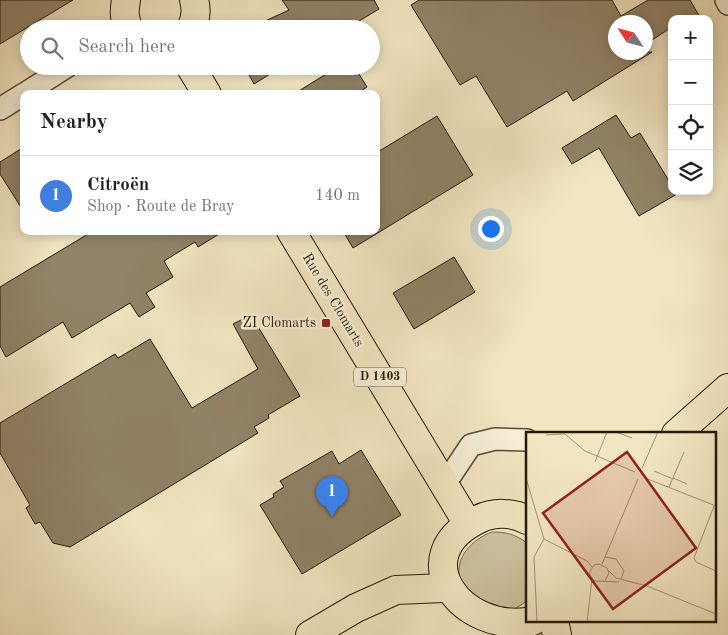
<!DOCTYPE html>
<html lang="en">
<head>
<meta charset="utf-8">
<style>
  body { margin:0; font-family:"Old Standard TT",serif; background:#f2f2f2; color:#202124 }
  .controls { position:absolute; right:15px; top:15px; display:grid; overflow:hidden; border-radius:10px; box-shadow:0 2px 12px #0003 }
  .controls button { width:45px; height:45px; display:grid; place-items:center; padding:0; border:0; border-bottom:1px solid #e0e0e0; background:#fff; color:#202124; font:25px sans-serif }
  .compass { position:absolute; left:608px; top:15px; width:45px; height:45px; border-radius:50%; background:#fff; box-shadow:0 2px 12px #0003; rotate:306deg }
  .you { position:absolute; left:490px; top:228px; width:18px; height:18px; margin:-12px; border:4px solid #fff; border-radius:50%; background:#1a73e8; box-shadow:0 0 0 8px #1a73e833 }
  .badge { display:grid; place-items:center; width:32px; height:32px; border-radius:50%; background:#0b8043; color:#fff; font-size:16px; font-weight:700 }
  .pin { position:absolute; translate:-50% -41px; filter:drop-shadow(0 1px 2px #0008) }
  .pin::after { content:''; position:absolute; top:26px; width:18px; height:15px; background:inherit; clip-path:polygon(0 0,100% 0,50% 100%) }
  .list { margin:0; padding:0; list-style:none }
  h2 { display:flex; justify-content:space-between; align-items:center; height:65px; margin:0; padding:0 20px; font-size:21px }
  h2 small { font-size:16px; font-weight:400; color:#757577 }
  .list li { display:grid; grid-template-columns:32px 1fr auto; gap:15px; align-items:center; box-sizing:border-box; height:80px; padding:0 20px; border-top:1px solid #e0e0e0 }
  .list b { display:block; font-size:19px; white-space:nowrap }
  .list p { margin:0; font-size:16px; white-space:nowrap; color:#757577 }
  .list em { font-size:16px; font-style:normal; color:#757577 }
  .icon { flex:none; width:28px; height:28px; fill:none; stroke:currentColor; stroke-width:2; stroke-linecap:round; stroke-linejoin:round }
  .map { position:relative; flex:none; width:728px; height:635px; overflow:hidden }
  .search { position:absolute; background:#fff; box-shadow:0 2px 12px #0003; left:20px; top:20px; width:360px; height:55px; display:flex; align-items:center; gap:12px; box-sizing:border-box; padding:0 18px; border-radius:28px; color:#757577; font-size:19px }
  .panel { position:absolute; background:#fff; box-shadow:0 2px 12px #0003; left:20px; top:90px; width:360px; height:145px; border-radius:10px }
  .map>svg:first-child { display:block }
  .green { fill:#cfc3a2; stroke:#7b6e54 }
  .building { fill:#918368; stroke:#271807 }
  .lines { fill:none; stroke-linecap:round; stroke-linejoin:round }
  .minor-casing { stroke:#5a4c36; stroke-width:24 }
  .major-casing { stroke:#271807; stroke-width:30 }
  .minor { stroke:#f7efd7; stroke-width:21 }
  .major { stroke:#f2e6c2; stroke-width:28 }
  .poi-dot { fill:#8f2418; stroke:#f7efd7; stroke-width:2 }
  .labels { text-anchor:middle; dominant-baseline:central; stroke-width:5; stroke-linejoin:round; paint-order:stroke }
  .shield { fill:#f7efd7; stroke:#655845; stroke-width:1 }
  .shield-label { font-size:12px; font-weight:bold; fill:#271807 }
  .street-label { font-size:14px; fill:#271807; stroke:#f7efd7 }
  .poi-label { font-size:14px; fill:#271807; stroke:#f7efd7; text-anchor:end }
  .inset-road { fill:none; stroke:#a19477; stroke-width:1 }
  .view { fill:#8f2418; fill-opacity:0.15; stroke:#8f2418; stroke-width:2.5 }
  .inset-edge { fill:none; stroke:#271807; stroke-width:2.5 }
</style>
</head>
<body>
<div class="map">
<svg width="728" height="635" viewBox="0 0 728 635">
  <rect width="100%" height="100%" fill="#f2e6c2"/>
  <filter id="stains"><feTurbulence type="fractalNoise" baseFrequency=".004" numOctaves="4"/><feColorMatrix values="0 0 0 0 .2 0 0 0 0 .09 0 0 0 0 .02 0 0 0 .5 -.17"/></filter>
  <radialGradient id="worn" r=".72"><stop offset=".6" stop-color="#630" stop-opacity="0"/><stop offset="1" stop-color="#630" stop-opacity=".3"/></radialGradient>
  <path class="green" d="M492,532C506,532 515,534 527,543V601L513,610H487C480,604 462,588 460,580C454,557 473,539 492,532Z"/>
  <path class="building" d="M0,0H73L0,44Z
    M282,0H374L379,9L359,21L363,29H248L289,10Z
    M419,0H612L621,16L648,0H690L701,19H672V27L646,44V22H616V52H652L573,101L567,91L507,127L476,76L460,85L411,5Z
    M244,66H283L254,84Z
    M339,66H354L367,87L356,94H294Z
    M616,115L631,138L640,133L672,186V191H675L677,194L639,216L599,148L572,164L562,148Z
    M437,116L473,175L353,248L343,231H376V153Z
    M24,147V212L0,174V162Z
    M93,231H224L198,247L195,242L164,261L173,277L146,293L155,307L139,317L130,303L72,338L63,322L6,357L0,346V287Z
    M454,257L475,292L414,329L393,293Z
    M251,315L300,396L268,415L269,418L254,427L258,433L70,547L53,543L40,522L35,524L26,508L30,505L0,453V423L115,354L118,358L150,339L192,408L258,369L233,324Z
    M361,450L401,515L302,574L260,505L274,497L273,494L284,487L280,481L332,451L339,464Z"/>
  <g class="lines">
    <defs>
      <path id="minor" d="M726,0L728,4
        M24,94L68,66
        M0,109L24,94
        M445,484L471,445L495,439L527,440"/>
      <path id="major" d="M126,0C124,11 124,19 129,29
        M191,29C196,19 197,10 194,0
        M190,66L207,94
        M291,231L468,524
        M676,434L728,388
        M527,520C513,512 493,512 479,519C403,555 460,635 533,621
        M554,621L557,635
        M310,635L356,608L396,590L444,588"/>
    </defs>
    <use href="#minor" class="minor-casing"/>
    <use href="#major" class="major-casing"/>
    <use href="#minor" class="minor"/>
    <use href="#major" class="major"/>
  </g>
  <rect class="poi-dot" x="321" y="318" width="10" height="10" rx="2.5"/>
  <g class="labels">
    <rect class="shield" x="354" y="367.5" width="52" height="19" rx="4"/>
    <g class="shield-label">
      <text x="380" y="377">D 1403</text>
    </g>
    <g class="street-label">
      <text transform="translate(333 300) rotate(59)">Rue des Clomarts</text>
    </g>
    <g class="poi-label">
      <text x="316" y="323">ZI Clomarts</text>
    </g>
  </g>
  <g transform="translate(526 432)">
    <rect width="190" height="190" fill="#f2e6c2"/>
    <path class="inset-road" d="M90,0L106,6M20,3L39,2L59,19L109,40M69,30L81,0M116,36L132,0M128,39L147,47M0,46L18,107L61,129L66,135M119,46L190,74M147,46L161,52M143,55L158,20M188,74L168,126L170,130L190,139M79,125L90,127L98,139L95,147M76,132L112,47M82,138L90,146L121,154L190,182M79,149L83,141L81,136L73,132L68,133L63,141L68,149L93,150M11,190L8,125L18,107M61,190L66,147"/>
    <path class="view" d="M101,20L170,116L87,177L17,81Z"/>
    <rect width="190" height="190" class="inset-edge"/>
  </g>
  <rect width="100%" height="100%" filter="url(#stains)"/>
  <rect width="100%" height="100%" fill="url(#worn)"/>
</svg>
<div class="controls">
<button>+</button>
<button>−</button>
<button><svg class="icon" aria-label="locate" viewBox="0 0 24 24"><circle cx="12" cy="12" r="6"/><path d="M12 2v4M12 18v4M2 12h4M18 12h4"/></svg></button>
<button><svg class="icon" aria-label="layers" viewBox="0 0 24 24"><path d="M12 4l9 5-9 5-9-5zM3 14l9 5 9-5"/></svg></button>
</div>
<svg class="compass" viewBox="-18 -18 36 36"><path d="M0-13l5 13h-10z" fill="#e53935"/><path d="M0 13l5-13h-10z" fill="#757577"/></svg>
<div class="you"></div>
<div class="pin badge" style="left:332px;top:517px;background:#3f7fe0">1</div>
<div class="search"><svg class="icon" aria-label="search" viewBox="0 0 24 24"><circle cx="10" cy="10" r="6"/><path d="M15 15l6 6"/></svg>Search here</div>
<section class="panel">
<h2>Nearby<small></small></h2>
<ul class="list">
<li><span class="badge" style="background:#3f7fe0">1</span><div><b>Citroën</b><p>Shop · Route de Bray</p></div><em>140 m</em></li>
</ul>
</section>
</div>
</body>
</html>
